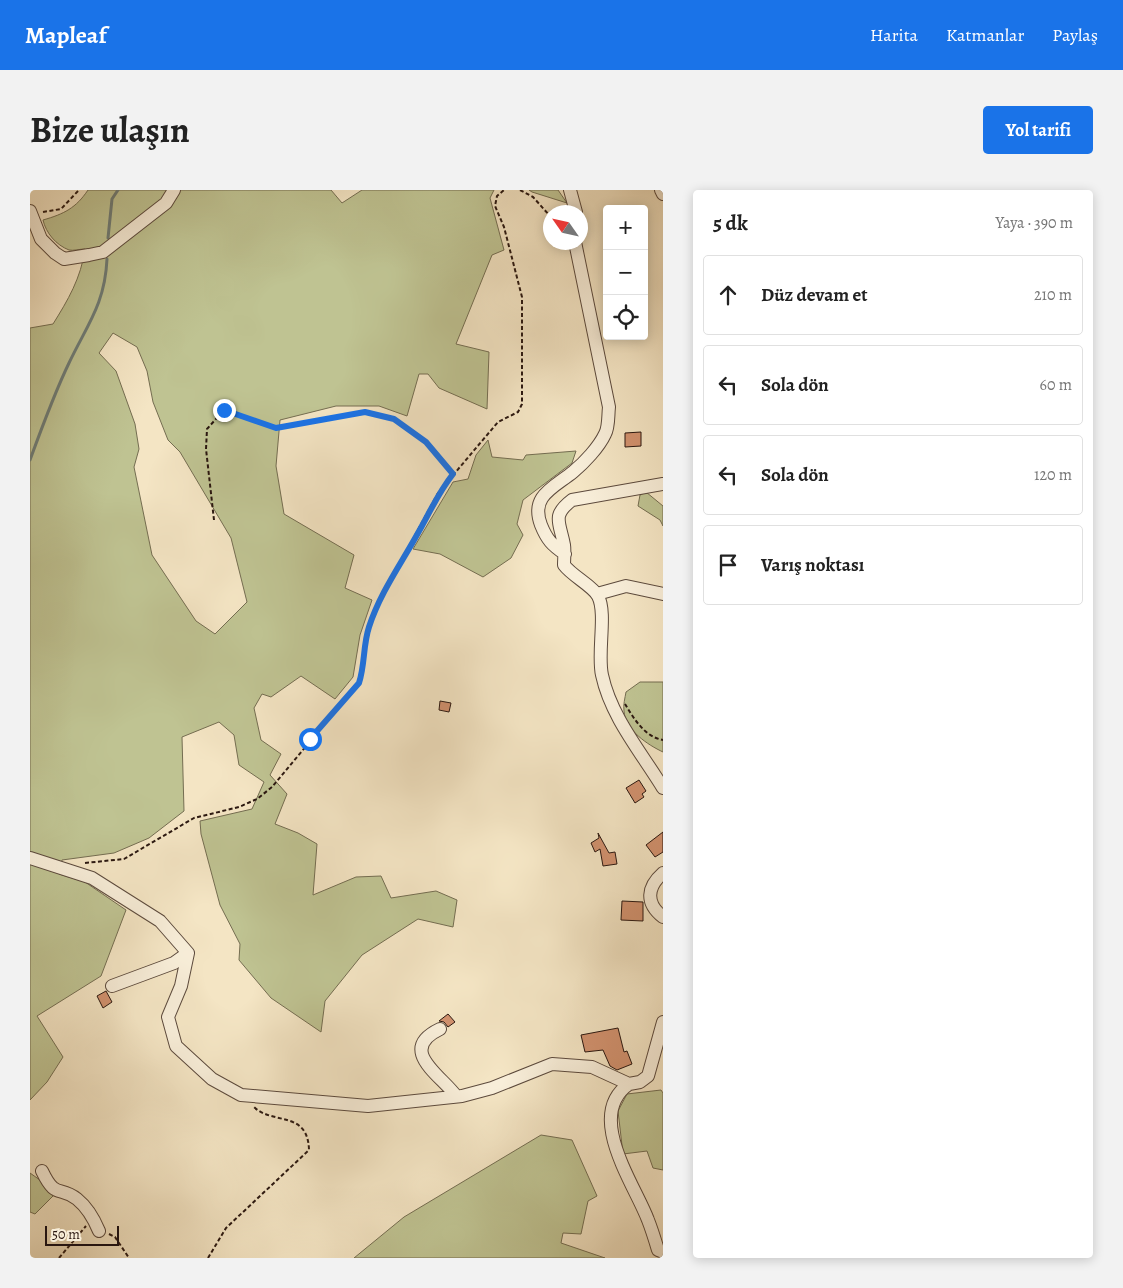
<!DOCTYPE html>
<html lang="tr">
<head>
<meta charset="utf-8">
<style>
  body { margin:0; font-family:Alegreya,serif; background:#f2f2f2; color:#222 }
  .controls { position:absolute; right:15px; top:15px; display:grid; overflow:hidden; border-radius:5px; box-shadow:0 2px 12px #0003 }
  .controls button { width:45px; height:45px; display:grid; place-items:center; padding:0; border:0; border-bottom:1px solid #e0e0e0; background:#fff; color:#222; font:25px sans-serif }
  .compass { position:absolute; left:513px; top:15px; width:45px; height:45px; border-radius:50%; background:#fff; box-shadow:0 2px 12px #0003; rotate:304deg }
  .scale { position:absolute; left:15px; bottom:12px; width:74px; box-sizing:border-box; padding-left:5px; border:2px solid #2a1710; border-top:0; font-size:14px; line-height:18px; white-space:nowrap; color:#2a1710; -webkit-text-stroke:4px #f8eed9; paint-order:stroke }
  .stop { position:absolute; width:15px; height:15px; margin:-11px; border:4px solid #1a73e8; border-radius:50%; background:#fff }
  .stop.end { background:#1a73e8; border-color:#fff; box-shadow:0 1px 5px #0008 }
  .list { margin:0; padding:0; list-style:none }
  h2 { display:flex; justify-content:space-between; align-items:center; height:65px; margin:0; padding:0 20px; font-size:21px }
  h2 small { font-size:16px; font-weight:400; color:#767676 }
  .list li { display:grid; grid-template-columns:32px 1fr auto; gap:15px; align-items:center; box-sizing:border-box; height:80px; margin:0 10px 10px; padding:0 10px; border:1px solid #e0e0e0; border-radius:5px }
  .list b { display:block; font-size:19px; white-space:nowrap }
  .list em { font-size:16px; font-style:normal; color:#767676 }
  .icon { flex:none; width:28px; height:28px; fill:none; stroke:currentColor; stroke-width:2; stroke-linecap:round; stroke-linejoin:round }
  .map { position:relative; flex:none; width:633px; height:1068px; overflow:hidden; border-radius:5px }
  header { display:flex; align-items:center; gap:30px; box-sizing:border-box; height:70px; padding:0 25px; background:#1a73e8; color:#fff }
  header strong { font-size:24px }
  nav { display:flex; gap:28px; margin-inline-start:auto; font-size:18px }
  .intro { display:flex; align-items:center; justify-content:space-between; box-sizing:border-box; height:120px; padding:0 30px }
  h1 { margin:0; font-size:35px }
  .button { padding:12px 22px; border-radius:5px; background:#1a73e8; color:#fff; font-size:18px; font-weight:700 }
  main { display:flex; gap:30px; padding:0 30px }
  aside { flex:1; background:#fff; border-radius:5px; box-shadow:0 2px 12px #0003 }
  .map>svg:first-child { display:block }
  .green { fill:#bfc392; stroke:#746d51; fill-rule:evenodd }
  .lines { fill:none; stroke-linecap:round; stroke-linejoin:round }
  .stream { stroke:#6e7b75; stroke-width:3 }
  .building { fill:#d2926f; stroke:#2a1710 }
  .minor-casing { stroke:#5c4a3d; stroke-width:14 }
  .path { stroke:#2a1710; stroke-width:2; stroke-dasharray:4 2.5; stroke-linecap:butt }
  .minor { stroke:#f8eed9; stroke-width:12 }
  .route { stroke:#1a73e8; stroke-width:6 }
</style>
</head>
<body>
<header>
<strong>Mapleaf</strong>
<nav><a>Harita</a><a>Katmanlar</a><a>Paylaş</a></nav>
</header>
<div class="intro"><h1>Bize ulaşın</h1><a class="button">Yol tarifi</a></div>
<main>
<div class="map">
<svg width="633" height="1068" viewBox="0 0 633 1068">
  <rect width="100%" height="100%" fill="#f4e5c4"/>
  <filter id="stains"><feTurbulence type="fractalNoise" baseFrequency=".004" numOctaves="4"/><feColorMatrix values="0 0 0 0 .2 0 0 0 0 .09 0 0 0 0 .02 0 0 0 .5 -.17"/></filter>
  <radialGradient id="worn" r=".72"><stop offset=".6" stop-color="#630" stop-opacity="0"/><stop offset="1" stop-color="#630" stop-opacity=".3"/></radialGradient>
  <path class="green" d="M58,0H301L312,13L332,0H464L460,8L474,60L462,65L426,154L459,162L457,219L409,198L398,184H389L377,226L349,216H306L250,230L246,276L254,324L324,365L315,398L342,410L330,445L323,487L305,509L271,486L241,507L232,504L224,518L231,550L251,564L240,585L257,604L245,634L268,643L287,654L283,705L326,687L351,686L361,708L406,701L427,710L423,737L388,729L332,765L295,811L291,842L241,808L209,770L210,754L190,715L171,644L170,631L222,619L234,592L209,575L204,545L189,532L152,547L154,621L119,648L84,663L32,670L29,684L55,692L96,720L71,786L7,826L33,867L17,892L0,910V138L23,134C38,110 51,88 55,59C50,59 43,61 39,60C26,55 16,43 13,30C34,24 46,18 58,0ZM83,143L107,157L117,181L123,212L138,250L150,262L201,348L217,412L185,444L166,431L122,365L104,277L109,259L105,234L86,181L69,163Z
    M499,0H528L537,13L502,2Z
    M458,250L462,267L493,270L496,265L546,261L542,273L493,310L487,334L493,345L481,368L453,387L410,364L383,359L423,292L438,289L446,265Z
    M616,302L633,316V336L630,330L608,316L610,305Z
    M610,492H633V562C618,555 595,540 594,521C593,515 595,508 596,502Z
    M631,900L633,903V980L623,978L617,961L593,964L588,921L597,904Z
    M511,945L542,950L567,1006L558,1011L551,1044L533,1043L531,1053L575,1068H324L374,1027Z
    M0,983L27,1002L5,1024L0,1022Z"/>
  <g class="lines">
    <path class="stream" d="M78,48L82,9L88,0
      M0,270C12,237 24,204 39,173C57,135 75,114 77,69"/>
  </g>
  <path class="building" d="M611,242V256L595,257V243Z
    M410,511L421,513L419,522L409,520Z
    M609,590L616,601L612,604L614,607L605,613L596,598Z
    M633,642V662L625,667L616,655Z
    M568,643L579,663L585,662L587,674L573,676L570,659L565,662L561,653L569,648Z
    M592,711L613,712V731L591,730Z
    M76,801L82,812L73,818L67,806Z
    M418,824L425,832L418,837L414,832L409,831Z
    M588,838L594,862L597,861L602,874L587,880L580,876L573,860L555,862L551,845Z"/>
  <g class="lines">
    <defs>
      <path id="minor" d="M540,0L546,22
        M631,0L633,4
        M0,21L11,49L25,63L34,69L59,65L73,62L136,13L144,0
        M633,294L542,310C521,326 530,332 534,355C535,361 534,369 534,375C542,386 563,396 568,406C577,423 567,463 572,485C581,527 611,562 633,598
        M535,364C522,355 517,350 511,335C500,306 523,298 543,282C554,273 569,257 575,244C579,237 578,225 579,217L545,52
        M567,404L596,396L633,404
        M0,668L62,688L130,731L158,763L151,796L138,827L146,856L182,889L211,905L338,916L432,906L462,898L522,874L562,877L599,894L610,892L618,886L633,832
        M633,683C617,697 615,713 633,727
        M82,796L144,773L158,763
        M410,839C366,860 412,886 426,906
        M599,894C554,925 605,995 618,1030C622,1040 625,1050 628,1060L633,1062
        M12,981C26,1010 29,995 47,1009C57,1017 64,1029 69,1041"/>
    </defs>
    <use href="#minor" class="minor-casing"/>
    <path class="path" d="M490,0L503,7L520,26
      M13,22L31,19L49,0
      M184,330L176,259L177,239L194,220L246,238L335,222L364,229L396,251L423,284
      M595,514C604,529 615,547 633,550
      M55,673L94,669L164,628L209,617L227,609L242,597L329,493L332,484L338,439L350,410L408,303L468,232L488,222L492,214V107L474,37L465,16L467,6L474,0
      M79,1044L85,1047L99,1068
      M29,1068L56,1036
      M178,1068L196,1038L279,960C278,920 242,935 224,917"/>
    <use href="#minor" class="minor"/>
  </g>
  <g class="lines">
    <path class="route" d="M194,220L246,238L335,222L364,229L396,252L423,284C408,303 400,322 388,343C371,374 350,403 339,437C333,455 335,475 329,493L280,549"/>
  </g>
  <rect width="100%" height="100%" filter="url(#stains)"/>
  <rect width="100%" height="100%" fill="url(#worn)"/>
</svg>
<div class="controls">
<button>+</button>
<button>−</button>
<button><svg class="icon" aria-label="locate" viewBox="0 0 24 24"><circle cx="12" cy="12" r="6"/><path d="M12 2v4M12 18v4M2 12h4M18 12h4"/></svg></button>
</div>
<svg class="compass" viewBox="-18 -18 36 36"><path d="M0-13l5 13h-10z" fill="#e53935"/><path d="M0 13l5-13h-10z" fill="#767676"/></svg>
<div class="scale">50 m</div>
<div class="stop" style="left:280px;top:549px"></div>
<div class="stop end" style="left:194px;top:220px"></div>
</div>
<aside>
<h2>5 dk<small>Yaya · 390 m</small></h2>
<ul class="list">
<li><svg class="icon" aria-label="ahead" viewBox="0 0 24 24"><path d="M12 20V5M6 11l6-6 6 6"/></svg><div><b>Düz devam et</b></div><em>210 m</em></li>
<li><svg class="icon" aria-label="left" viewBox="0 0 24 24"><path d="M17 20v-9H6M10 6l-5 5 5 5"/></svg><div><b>Sola dön</b></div><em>60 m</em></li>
<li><svg class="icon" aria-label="left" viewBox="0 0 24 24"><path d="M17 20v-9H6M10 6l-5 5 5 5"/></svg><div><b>Sola dön</b></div><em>120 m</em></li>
<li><svg class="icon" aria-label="arrive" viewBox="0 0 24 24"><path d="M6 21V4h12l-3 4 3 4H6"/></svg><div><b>Varış noktası</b></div></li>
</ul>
</aside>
</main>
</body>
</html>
